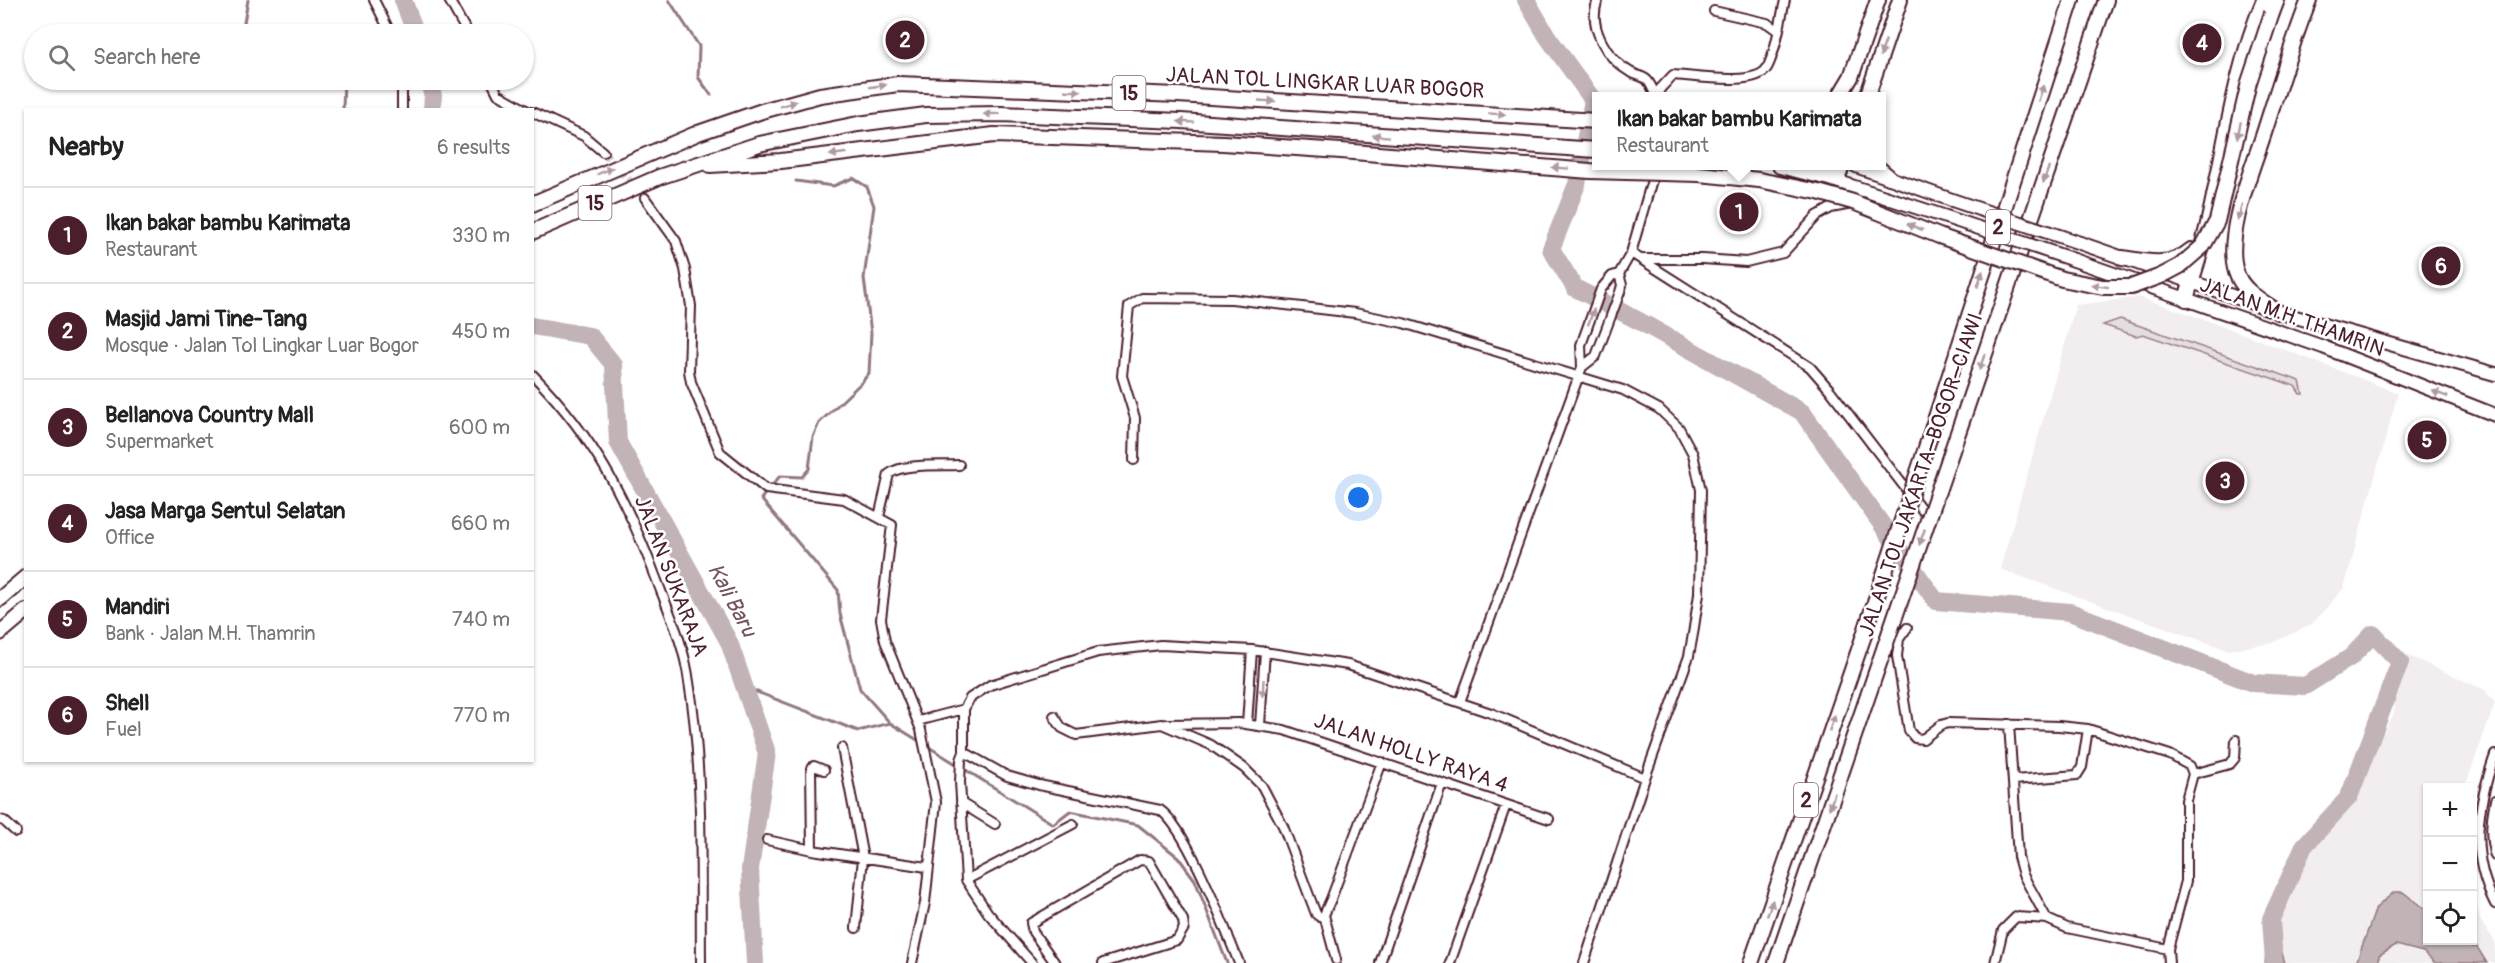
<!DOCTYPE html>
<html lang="en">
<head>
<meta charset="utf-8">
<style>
  body { margin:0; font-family:Pangolin,sans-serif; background:#f2f2f2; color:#222 }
  .controls { position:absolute; right:18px; bottom:18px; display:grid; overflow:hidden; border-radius:0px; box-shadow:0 2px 4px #0004 }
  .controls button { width:54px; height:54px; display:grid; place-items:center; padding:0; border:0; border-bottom:2px solid #e0e0e0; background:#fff; color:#222; font:30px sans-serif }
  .you { position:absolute; left:1359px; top:498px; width:21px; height:21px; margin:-15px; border:4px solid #fff; border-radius:50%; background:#1a73e8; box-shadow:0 0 0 9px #1a73e833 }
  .badge { display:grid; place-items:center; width:39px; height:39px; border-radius:50%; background:#4a1f2b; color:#fff; font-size:20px; font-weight:700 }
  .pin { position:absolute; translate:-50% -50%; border:3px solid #fff; box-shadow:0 2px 6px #0006 }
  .popup { position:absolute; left:1592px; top:92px; width:294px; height:78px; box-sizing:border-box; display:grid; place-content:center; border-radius:0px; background:#fff; filter:drop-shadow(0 2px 4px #0005); font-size:20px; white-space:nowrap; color:#767676 }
  .popup b { font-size:22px; color:#222 }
  .popup::after { content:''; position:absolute; left:50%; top:100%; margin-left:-12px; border:12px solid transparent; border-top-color:#fff }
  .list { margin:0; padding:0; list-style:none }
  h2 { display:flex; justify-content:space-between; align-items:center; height:78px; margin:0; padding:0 24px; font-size:26px }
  h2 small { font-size:20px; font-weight:400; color:#767676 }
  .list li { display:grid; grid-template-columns:39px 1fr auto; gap:18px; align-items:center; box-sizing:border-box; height:96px; padding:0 24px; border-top:2px solid #e0e0e0 }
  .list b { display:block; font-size:22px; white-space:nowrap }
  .list p { margin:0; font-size:20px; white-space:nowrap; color:#767676 }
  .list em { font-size:20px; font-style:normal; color:#767676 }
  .icon { flex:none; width:33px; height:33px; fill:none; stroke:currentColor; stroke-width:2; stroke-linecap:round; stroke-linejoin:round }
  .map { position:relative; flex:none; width:2495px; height:963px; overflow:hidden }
  .search { position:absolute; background:#fff; box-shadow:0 2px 4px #0004; left:24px; top:24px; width:510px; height:66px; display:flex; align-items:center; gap:15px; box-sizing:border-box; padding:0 21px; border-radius:33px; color:#767676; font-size:22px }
  .panel { position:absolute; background:#fff; box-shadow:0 2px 4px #0004; left:24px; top:108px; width:510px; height:654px; border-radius:0px }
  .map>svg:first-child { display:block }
  .built { fill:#f2eeef }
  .green { fill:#e5dee0; stroke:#987e86; stroke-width:1.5 }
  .water { fill:#c1b3b6; stroke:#91787e; stroke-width:1.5 }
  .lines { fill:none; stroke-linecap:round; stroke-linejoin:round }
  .stream { stroke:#91787e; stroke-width:3 }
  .river { stroke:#c1b3b6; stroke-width:18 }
  .minor-tunnel { stroke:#dbd2d5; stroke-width:8; stroke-dasharray:8 4; stroke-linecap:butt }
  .minor-casing { stroke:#4a1f2b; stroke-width:12 }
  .primary-casing { stroke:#4a1f2b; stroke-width:16 }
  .motorway-casing { stroke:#4a1f2b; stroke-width:18 }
  .minor { stroke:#fff; stroke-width:8 }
  .primary { stroke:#fff; stroke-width:12 }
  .motorway { stroke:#fff; stroke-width:14 }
  .primary-bridge-casing { stroke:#4a1f2b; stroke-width:16; stroke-linecap:butt }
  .motorway-bridge-casing { stroke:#4a1f2b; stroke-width:18; stroke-linecap:butt }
  .primary-bridge { stroke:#fff; stroke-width:12 }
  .motorway-bridge { stroke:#fff; stroke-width:14 }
  .oneway { fill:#ae9aa0 }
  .labels { text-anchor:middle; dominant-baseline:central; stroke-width:5; stroke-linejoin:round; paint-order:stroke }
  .shield { fill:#fff; stroke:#80626b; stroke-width:1.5 }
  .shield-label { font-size:20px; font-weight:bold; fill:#4a1f2b }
  .street-label { font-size:21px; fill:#4a1f2b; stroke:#fff }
  .water-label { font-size:22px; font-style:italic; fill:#74535c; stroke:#fff }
</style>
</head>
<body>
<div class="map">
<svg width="2495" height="963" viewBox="0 0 2495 963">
  <rect width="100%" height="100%" fill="#fff"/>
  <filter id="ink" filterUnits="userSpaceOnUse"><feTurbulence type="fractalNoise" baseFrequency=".0167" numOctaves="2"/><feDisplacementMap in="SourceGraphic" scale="12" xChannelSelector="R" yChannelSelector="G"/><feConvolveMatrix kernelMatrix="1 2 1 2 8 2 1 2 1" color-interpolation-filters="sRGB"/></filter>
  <g filter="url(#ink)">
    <path class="built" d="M2139,297L2215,323L2398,393L2344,588L2312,624L2272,643L2228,650L2000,569L2076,305Z
      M2407,655L2485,690L2495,703L2465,787L2428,788V940H2472L2473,891L2480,920L2495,941V963H2281L2278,919L2301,857L2365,767L2393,715Z"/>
    <path class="green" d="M2120,319L2300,381L2303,394H2300L2295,386L2143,334L2136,336L2103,325Z"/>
    <path class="water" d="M2394,892H2403L2427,911L2428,940L2461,941L2468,946L2477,947L2487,963H2435L2423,952L2396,945L2379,955V963H2356L2376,908Z
      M2271,925H2274L2285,963H2265L2268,933Z"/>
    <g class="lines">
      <path class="stream" d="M669,0L699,46L698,77L711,95
        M242,34L248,0
        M343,110L344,80
        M770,488L780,476L802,477L809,469L813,437L819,423L862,382L869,373L871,333L864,278L874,206L867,187L853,178L833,186L796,181
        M764,495L761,499L838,590L840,614L860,689L890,723
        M744,687L858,731L890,723L1053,824L1070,811L1138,825L1178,857L1195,880L1227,963"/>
      <path class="river" d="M403,0L416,34
        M1526,0L1547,36L1593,100L1577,184L1551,249L1575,288L1641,322L1802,412L1936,601L2070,612L2253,683L2305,686L2351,657L2373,634L2400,662L2349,797L2304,846L2271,919L2274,963
        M428,80L433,96L432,110
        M532,326L590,336L614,365L618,442L729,642L767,753L750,869L755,963"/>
      <path class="minor-tunnel" d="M603,152L645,198"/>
      <defs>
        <path id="minor" d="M374,0L391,34
          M449,0L468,34
          M1598,0C1587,26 1607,59 1630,72C1635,75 1643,76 1647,80C1651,84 1654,92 1656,97
          M1714,11L1767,23L1778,31
          M402,80V110
          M491,80L498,94L526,110
          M1658,97L1660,89L1673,75C1693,76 1756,87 1767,68C1776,52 1781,18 1785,0
          M532,112L584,136L603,152
          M645,198L676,241L685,269L691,306L689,371L691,382L720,452L766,489L844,499L892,525L881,619L885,641L921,730L936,802L925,903L912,963
          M1631,253L1810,367L1830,390L1926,515L1932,517
          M1644,259H1703L1746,262L1783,253L1817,216L1831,208L1852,204L1862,188
          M1582,367L1581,345L1601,289L1612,276L1619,274
          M532,374C598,441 629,505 661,591C673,621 685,650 689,682C704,774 700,870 701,963
          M1134,460L1135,418L1122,376L1129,306L1142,298L1232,299L1355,313L1403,323L1623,390L1659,409L1679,428L1693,454L1701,490L1699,594L1693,634L1689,656L1645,778L1584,963
          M879,517L889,474C902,463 941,466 959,465
          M1907,628L1899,639L1897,656L1909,731L1915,738L1923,739L1941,725L1948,723L2059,726L2088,729L2170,755L2190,766L2193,774L2186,800V881L2168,949L2169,963
          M1460,702L1578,378L1582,367L1596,356L1620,292L1622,285L1619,274L1631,253L1656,166
          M1054,716L1062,728L1076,735L1162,724L1211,745L1244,768L1262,786L1283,826L1316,914L1320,917L1324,915L1331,899L1382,762
          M918,721L964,709
          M1167,724L1239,723L1284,730L1549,819
          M1247,724L1252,650
          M2009,724L2018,857L2023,875L2047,919
          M1260,725L1265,651
          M842,748L863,858L856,928
          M964,752L1007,776L1039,785L1160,810C1187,828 1225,929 1239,963
          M2495,755C2477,807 2469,853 2495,904
          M2193,774L2230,764L2235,758L2236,740
          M2014,780L2077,775L2082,767L2088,729
          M2495,800C2491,820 2489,836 2495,856
          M961,803L995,824
          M0,820L4,821L16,832
          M767,840L812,850L927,867
          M812,850L811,768L814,766L824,770
          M966,880L1073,824
          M1324,915L1336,960
          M1032,963L988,913L966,880L960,782L961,760L964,752V709L970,698L990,685L1098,652L1161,645L1252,650L1348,665L1491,713L1645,778
          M1055,963L1033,932L1031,923L1140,860L1149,861L1183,920L1184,928L1177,940L1103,963
          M1380,963L1442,783
          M1450,963L1506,805
          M1995,963L2003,930L2016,917L2047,919L2067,928L2168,949"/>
        <path id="primary" d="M1856,166L1952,200
          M1827,178L1946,217
          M2080,243L2278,312L2495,374
          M2074,260L2323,347L2495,415"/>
        <path id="motorway" d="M2272,13L2277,0
          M1839,97L1851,77L1878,0
          M1867,97L1900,0
          M710,165L781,161L994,135L1223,143L1341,151
          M1780,166L1825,177L1828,166
          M1876,166L1889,177
          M1837,180L1842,166
          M532,204L698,133L762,111L820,95L898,84L1178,95L1596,121
          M532,232L659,177L759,144L858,124L926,115L1001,114L1181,121L1596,150
          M2122,258C2148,262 2170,268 2191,250
          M2186,299C2193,276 2201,252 2207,228C2225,152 2233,73 2264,0
          M2278,312C2262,301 2242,291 2236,272C2224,233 2253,168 2265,130C2279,86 2292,43 2309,0
          M1924,454L2072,0
          M1948,462L2106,0
          M0,599L26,577
          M0,633L26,611
          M1751,963L1863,638
          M1776,963L1885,646"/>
      </defs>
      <use href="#minor" class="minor-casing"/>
      <use href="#primary" class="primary-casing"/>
      <use href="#motorway" class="motorway-casing"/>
      <use href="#minor" class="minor"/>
      <use href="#primary" class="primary"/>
      <use href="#motorway" class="motorway"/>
      <defs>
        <path id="primary-bridge" d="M1952,200L2080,243
          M1946,217L2074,260"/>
        <path id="motorway-bridge" d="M1341,151L1590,171L1699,174L1759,180L1818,192L1853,202L1939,236L2062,279L2103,287H2131L2161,276L2180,266L2203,246L2217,221L2249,82L2272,13
          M1863,638L1924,454
          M1885,646L1948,462"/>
      </defs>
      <use href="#primary-bridge" class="primary-bridge-casing"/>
      <use href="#motorway-bridge" class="motorway-bridge-casing"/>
      <use href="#primary-bridge" class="primary-bridge"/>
      <use href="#motorway-bridge" class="motorway-bridge"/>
    </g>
    <defs><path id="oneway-solid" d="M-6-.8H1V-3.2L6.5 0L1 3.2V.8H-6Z" transform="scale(1.5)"/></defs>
    <g class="oneway">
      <use href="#oneway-solid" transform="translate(1883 48) rotate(109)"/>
      <use href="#oneway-solid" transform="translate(878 86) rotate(-8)"/>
      <use href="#oneway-solid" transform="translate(1073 91) rotate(3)"/>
      <use href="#oneway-solid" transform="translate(2041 93) rotate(-72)"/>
      <use href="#oneway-solid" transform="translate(1267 101) rotate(3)"/>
      <use href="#oneway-solid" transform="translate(788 104) rotate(-16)"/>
      <use href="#oneway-solid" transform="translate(992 114) rotate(179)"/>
      <use href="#oneway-solid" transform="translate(1497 114) rotate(4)"/>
      <use href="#oneway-solid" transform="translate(1186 122) rotate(-176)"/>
      <use href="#oneway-solid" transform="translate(2239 130) rotate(102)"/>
      <use href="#oneway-solid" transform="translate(1381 136) rotate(-176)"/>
      <use href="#oneway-solid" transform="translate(838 154) rotate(172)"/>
      <use href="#oneway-solid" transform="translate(1560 168) rotate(-176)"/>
      <use href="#oneway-solid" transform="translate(605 171) rotate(-23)"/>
      <use href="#oneway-solid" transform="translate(2046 175) rotate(109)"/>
      <use href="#oneway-solid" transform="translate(2240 212) rotate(105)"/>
      <use href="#oneway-solid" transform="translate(1915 227) rotate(-158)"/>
      <use href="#oneway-solid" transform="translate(1980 279) rotate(-72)"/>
      <use href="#oneway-solid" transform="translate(2100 286) rotate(-173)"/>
      <use href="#oneway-solid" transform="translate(1591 317) rotate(-70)"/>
      <use href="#oneway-solid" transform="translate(1982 362) rotate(109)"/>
      <use href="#oneway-solid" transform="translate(2440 394) rotate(-159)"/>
      <use href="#oneway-solid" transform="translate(1922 537) rotate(109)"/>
      <use href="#oneway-solid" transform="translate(1263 688) rotate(94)"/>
      <use href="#oneway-solid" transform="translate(1832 723) rotate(-71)"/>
      <use href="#oneway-solid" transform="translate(1832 801) rotate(109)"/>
      <use href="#oneway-solid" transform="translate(1770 908) rotate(-71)"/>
    </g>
  </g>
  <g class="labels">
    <g class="shield">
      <rect x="1112.5" y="76" width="33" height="34" rx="4.5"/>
      <rect x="578.5" y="186" width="33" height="34" rx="4.5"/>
      <rect x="1986" y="210" width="24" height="34" rx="4.5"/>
      <rect x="1794" y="783" width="24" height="34" rx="4.5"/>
    </g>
    <g class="shield-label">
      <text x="1129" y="93">15</text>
      <text x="595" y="203">15</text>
      <text x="1998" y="227">2</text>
      <text x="1806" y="800">2</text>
    </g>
    <g class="street-label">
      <text transform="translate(1325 83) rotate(3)">JALAN TOL LINGKAR LUAR BOGOR</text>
      <text transform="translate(2292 317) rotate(20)">JALAN M.H. THAMRIN</text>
      <text transform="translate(1921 475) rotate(-71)">JALAN TOL JAKARTA–BOGOR–CIAWI</text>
      <text transform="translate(671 576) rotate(69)">JALAN SUKARAJA</text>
      <text transform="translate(1411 753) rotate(19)">JALAN HOLLY RAYA 4</text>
    </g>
    <g class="water-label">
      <text transform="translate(732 600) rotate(62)">Kali Baru</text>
    </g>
  </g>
</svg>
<div class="controls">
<button>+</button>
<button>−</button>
<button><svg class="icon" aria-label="locate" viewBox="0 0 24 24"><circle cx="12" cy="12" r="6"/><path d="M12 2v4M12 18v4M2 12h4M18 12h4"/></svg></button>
</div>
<div class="you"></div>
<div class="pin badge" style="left:1739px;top:212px">1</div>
<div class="popup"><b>Ikan bakar bambu Karimata</b>Restaurant</div>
<div class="pin badge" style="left:905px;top:40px">2</div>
<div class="pin badge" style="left:2225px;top:481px">3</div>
<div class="pin badge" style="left:2202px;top:43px">4</div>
<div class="pin badge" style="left:2427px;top:440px">5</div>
<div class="pin badge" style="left:2441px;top:266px">6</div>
<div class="search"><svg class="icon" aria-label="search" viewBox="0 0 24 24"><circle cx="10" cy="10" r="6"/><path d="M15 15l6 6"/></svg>Search here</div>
<section class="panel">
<h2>Nearby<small>6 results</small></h2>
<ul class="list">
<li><span class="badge">1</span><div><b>Ikan bakar bambu Karimata</b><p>Restaurant</p></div><em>330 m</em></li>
<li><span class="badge">2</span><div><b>Masjid Jami Tine-Tang</b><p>Mosque · Jalan Tol Lingkar Luar Bogor</p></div><em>450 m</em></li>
<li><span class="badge">3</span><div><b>Bellanova Country Mall</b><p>Supermarket</p></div><em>600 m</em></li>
<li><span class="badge">4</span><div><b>Jasa Marga Sentul Selatan</b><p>Office</p></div><em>660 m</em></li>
<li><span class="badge">5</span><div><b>Mandiri</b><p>Bank · Jalan M.H. Thamrin</p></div><em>740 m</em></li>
<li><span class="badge">6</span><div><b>Shell</b><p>Fuel</p></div><em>770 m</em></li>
</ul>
</section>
</div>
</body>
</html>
